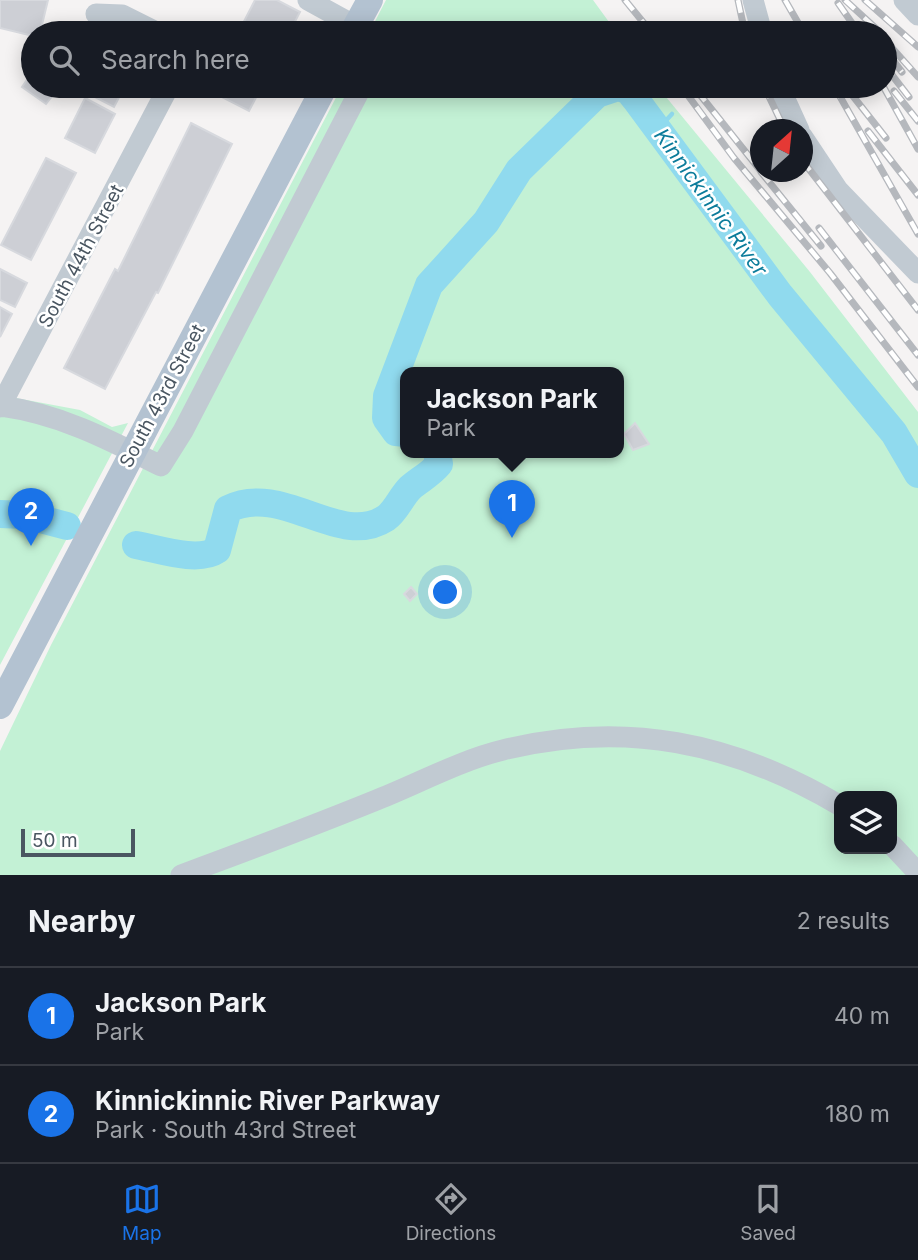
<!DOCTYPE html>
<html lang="en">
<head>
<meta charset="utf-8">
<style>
  body { margin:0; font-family:Inter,sans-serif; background:#20242c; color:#f1f3f6 }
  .controls { position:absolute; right:21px; bottom:21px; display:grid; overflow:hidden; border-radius:14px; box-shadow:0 4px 18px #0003 }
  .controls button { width:63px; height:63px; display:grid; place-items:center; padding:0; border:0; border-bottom:2px solid #363941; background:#171b24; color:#f1f3f6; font:35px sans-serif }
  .compass { position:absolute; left:750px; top:119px; width:63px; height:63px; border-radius:50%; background:#171b24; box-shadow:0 4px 18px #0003; rotate:27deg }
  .scale { position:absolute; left:21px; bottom:18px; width:114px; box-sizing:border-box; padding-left:7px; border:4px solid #4a5661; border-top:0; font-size:19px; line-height:24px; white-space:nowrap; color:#4a5661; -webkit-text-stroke:5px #fff; paint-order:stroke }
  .you { position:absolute; left:446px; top:593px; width:24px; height:24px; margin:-18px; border:5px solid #fff; border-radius:50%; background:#1a73e8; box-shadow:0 0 0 10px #1a73e833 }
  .badge { display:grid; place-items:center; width:46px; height:46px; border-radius:50%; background:#1a73e8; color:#fff; font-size:23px; font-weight:700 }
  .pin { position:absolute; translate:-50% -58px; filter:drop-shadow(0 2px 4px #0008) }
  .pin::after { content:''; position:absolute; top:37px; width:24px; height:21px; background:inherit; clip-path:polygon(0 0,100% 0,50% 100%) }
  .popup { position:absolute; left:400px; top:367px; width:224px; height:91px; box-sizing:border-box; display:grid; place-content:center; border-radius:14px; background:#171b24; filter:drop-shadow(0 2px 5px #0005); font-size:23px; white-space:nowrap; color:#9ea1a6 }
  .popup b { font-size:26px; color:#f1f3f6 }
  .popup::after { content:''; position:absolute; left:50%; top:100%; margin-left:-14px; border:14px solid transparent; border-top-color:#171b24 }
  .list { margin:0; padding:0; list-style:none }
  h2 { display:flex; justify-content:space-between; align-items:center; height:91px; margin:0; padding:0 28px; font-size:30px }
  h2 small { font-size:23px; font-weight:400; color:#9ea1a6 }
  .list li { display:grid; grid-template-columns:46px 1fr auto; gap:21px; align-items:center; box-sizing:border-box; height:98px; padding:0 28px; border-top:2px solid #363941 }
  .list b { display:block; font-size:26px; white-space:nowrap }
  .list p { margin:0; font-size:23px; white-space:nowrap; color:#9ea1a6 }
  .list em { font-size:23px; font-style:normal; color:#9ea1a6 }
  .icon { flex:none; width:38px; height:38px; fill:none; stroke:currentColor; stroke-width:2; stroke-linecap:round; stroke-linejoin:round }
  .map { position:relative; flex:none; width:918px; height:875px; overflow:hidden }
  .search { position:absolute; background:#171b24; box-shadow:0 4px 18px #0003; left:21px; right:21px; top:21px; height:77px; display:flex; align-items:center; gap:18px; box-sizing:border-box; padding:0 24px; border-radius:38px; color:#9ea1a6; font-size:26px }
  .sheet { height:287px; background:#171b24 }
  nav { display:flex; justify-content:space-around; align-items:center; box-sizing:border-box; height:98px; border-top:2px solid #363941; background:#171b24; font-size:19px; color:#9ea1a6 }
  nav a { display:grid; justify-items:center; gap:4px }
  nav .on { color:#1a73e8 }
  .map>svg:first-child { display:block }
  .green { fill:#c3f1d5; fill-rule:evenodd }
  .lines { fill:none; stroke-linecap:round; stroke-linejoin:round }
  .stream { stroke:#90daee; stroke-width:4.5 }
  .river { stroke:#90daee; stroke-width:28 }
  .building { fill:#cdcfd5; stroke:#d7d9de; stroke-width:2 }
  .minor { stroke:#c1cad2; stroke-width:21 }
  .major { stroke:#b3c2d1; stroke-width:26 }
  .rail-casing { stroke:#b5b8bd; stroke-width:7 }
  .rail { stroke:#fff; stroke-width:4.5; stroke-dasharray:13; stroke-linecap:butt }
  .labels { text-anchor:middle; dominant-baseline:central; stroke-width:5; stroke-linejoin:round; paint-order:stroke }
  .street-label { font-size:19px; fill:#4a5661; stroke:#fff }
  .water-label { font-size:21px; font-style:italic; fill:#0c7c9b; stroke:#fff }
</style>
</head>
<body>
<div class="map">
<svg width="918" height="875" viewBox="0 0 918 875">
  <rect width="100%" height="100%" fill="#f5f3f3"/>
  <path class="green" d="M386,0H593L617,33H369Z
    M342,86H657L810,272L918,412V875H0V751L51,645ZM405,372H619V452H405ZM839,796H892V849H839Z
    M0,395L80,410L112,427L128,423L0,665Z"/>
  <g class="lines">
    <path class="stream" d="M658,129L672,114"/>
    <path class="river" d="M405,433L396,432L386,418L387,396L429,285L486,222L519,170L597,94L618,87L628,90L636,100L780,295L894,433L918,474
      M0,514L25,515L67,526
      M136,545C158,549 198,563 217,550L228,509C284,482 339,549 386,518C396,511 401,497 410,488C420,479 430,475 439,464L437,452"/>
  </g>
  <path class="building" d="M0,0H48L40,33L33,36L0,28Z
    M255,0H277L300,12L289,33H238Z
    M33,71V86H60L46,104L22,87Z
    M99,86H125L114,107L93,96Z
    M211,86H262L249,111L208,90Z
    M85,98L115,114L95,153L65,138Z
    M191,123L232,144L158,293L156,292L105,389L64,368L115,269L118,271Z
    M46,158L76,173L31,260L1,245Z
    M0,269L27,283L15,307L0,300Z
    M0,307L12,314L0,337Z
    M635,423L649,444L633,450L624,434Z
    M411,587L417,594L410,601L404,594Z"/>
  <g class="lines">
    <path class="minor" d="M308,0L368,33
      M753,0L762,33
      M904,0L918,15
      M96,14L122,15L158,33
      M779,86L799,130
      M802,136L838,190L918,273
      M0,406C60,414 108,439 161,466L183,431L362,86
      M0,407L169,86
      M892,845L918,873
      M181,875C246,851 310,827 374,801C415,785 461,760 503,750C625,720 732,742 839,805"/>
    <path class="major" d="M352,33L370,0
      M0,706L325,86"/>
    <defs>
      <path id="rail" d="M625,0L652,33
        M738,0L745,33
        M785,0L804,33
        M845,0L881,33
        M865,0L918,47
        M838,3L859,33
        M885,40L918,77
        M885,50L902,72
        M885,66L909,97
        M681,86L734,158L830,273L918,387
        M764,86L785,130
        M834,86L918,234
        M845,86L886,138
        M883,86L918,149
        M697,91L760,170
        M894,91L918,121
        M868,131L918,195
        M802,160L918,310
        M761,172L821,246
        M819,228L918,355"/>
    </defs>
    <use href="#rail" class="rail-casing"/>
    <use href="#rail" class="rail"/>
  </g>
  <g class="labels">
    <g class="street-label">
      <text transform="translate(81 256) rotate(-62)">South 44th Street</text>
      <text transform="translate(162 396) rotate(-62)">South 43rd Street</text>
    </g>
    <g class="water-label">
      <text transform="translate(711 202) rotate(54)">Kinnickinnic River</text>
    </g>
  </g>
</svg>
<div class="controls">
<button><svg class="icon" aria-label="layers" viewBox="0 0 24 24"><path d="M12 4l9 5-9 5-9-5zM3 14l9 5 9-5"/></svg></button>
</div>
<svg class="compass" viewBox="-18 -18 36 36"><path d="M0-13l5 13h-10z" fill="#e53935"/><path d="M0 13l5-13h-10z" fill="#9ea1a6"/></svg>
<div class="scale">50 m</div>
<div class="you"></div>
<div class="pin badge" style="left:512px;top:538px">1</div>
<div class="popup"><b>Jackson Park</b>Park</div>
<div class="pin badge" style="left:31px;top:546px">2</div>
<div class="search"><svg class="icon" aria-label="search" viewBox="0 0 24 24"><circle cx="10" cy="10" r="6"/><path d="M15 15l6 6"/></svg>Search here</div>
</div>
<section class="sheet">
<h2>Nearby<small>2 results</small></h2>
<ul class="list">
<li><span class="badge">1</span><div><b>Jackson Park</b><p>Park</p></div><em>40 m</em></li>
<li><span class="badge">2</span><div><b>Kinnickinnic River Parkway</b><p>Park · South 43rd Street</p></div><em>180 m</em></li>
</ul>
</section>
<nav>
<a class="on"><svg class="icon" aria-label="map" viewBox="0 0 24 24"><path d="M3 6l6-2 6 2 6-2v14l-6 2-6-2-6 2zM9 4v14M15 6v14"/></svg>Map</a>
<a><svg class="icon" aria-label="directions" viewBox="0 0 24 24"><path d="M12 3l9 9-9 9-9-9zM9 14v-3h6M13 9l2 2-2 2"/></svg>Directions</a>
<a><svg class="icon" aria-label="saved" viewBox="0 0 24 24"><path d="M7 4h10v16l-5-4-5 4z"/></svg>Saved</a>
</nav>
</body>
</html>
